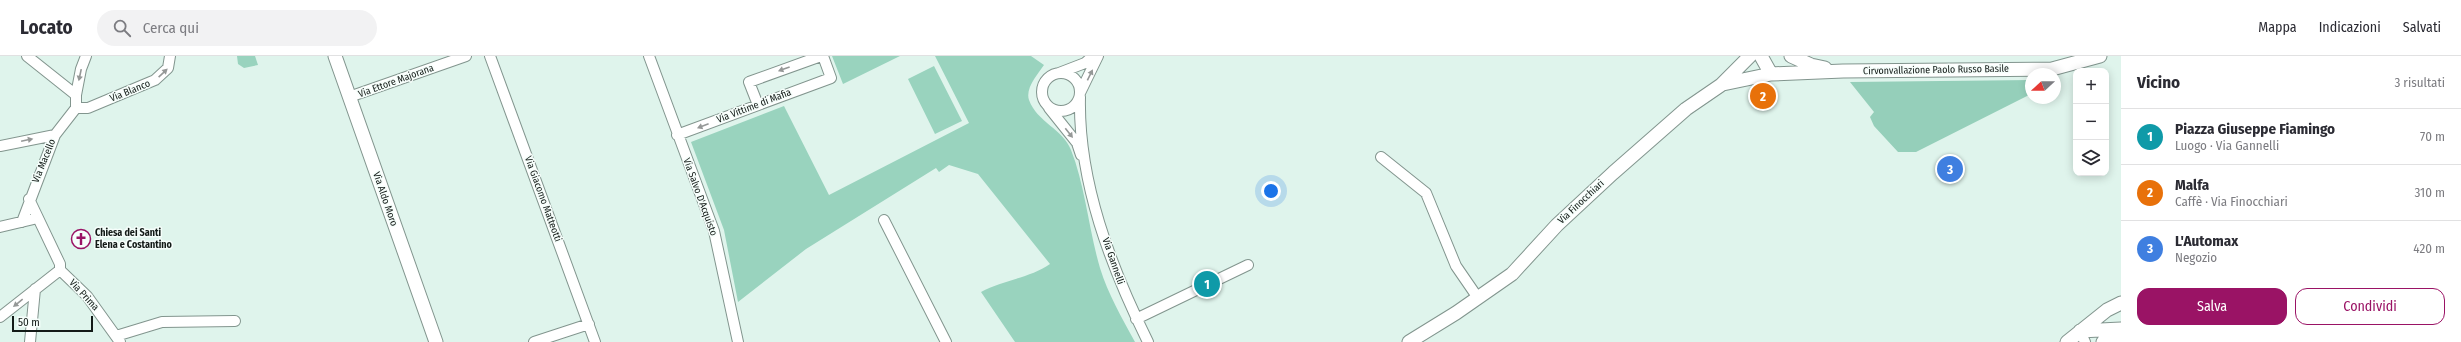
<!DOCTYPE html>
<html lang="it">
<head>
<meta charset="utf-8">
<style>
  body { margin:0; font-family:"Fira Sans Condensed",sans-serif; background:#f2f2f3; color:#2b2b33 }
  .controls { position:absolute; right:12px; top:12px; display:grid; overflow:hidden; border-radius:8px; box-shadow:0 2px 10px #0003 }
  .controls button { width:36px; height:36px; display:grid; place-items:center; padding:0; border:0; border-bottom:1px solid #e1e1e2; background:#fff; color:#2b2b33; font:20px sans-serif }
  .compass { position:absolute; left:2025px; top:12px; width:36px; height:36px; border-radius:50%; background:#fff; box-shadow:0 2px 10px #0003; rotate:249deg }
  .scale { position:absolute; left:12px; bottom:10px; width:81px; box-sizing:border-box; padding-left:4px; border:2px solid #131a17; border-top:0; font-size:11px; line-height:14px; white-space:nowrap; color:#131a17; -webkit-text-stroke:3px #f6fefb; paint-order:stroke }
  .you { position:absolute; left:1271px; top:135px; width:14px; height:14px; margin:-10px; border:3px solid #fff; border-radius:50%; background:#1a73e8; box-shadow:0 0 0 6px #1a73e833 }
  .badge { display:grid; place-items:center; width:26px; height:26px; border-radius:50%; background:#9a1365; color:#fff; font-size:13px; font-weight:700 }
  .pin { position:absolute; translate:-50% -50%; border:2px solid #fff; box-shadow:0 1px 4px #0006 }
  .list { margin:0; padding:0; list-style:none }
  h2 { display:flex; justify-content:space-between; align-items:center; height:52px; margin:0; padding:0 16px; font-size:17px }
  h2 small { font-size:13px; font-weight:400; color:#7c7c81 }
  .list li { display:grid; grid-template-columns:26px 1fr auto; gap:12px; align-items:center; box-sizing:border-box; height:56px; padding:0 16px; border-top:1px solid #e1e1e2 }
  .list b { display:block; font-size:15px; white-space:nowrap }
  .list p { margin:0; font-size:13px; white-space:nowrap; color:#7c7c81 }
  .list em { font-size:13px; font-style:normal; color:#7c7c81 }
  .actions { display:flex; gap:8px; padding:12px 16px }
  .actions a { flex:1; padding:9px 0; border:1px solid #9a1365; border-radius:12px; text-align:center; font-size:14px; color:#9a1365 }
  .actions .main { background:#9a1365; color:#fff }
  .icon { flex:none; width:22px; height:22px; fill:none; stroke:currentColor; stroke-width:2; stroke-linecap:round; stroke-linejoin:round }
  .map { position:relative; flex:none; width:2121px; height:286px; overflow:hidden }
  header { display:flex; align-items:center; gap:24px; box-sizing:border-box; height:56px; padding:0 20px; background:#fff; border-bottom:1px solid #e1e1e2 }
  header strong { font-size:19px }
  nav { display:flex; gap:22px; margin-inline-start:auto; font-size:14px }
  .search { width:280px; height:36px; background:#f2f2f3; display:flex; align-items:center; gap:10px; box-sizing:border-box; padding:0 14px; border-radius:22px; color:#7c7c81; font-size:15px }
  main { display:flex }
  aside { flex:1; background:#fff }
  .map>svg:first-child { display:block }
  .green { fill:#99d3be }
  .forest { fill:#95cfba }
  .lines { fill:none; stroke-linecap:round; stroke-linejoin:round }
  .minor-casing { stroke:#82958e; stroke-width:12 }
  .tertiary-casing { stroke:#82958e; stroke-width:15 }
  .minor { stroke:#fff; stroke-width:10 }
  .tertiary { stroke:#fff; stroke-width:13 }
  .oneway { fill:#959897 }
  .labels { text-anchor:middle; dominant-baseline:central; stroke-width:3; stroke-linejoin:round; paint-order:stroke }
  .street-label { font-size:10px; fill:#131a17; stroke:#f6fefb }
  .poi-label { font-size:10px; font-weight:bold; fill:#131a17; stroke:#f6fefb; text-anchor:start }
</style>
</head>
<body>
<header>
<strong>Locato</strong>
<div class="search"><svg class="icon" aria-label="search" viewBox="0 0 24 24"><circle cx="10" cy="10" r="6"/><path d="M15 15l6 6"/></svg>Cerca qui</div>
<nav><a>Mappa</a><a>Indicazioni</a><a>Salvati</a></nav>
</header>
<main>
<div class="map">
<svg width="2121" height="286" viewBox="0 0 2121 286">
  <rect width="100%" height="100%" fill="#dff4ec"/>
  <path class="green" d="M237,0H255L258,9L244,12L238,8Z
    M832,0H900L843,28Z
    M935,0H1031L1044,9C1038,18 1025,32 1029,44C1037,66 1063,73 1071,94C1085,129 1089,175 1100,212C1108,238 1122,262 1135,286H1015L981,236C1003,224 1030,222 1050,208L978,118L949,109L939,116L936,112L806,193L738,246L724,174L691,86L784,50L829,139L969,67Z
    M934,10L962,65L935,78L908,23Z"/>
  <path class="forest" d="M2031,24V38L1916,96H1898L1874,70L1870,61L1874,56L1850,26Z"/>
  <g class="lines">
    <defs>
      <path id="minor" d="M490,0L595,286
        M649,0L714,175L738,286
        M1059,17L1085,7L1093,0
        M1042 36a19 19 0 1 1 38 0a19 19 0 1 1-38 0Z
        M1080,37L1098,0
        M76,39L81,13L86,0
        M349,41L466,0
        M1080,41C1078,126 1111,211 1148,286
        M758,49L749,26L821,0
        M76,52H88L155,24L168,12L170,0
        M1049,52L1077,87L1081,99
        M677,79L831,22L823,0
        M0,90L55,79
        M1381,101L1426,137L1456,210L1478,242
        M884,164L946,286
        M22,166L55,79L76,52V39L27,0
        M0,171L38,162
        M60,214L87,240L120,286
        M0,261L60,214V208L29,143
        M1136,263L1248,209
        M2080,275L2085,286
        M116,280L162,266L235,265
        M30,286L35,233
        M534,286L589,268"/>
      <path id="tertiary" d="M335,0L436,286
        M1761,0L1771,18
        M1791,0L1811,9L1825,12
        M1723,28L1771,18L1843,15L2052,13L2100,0
        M2080,275L2121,273
        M1409,286L1456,257L1512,218L1557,169L1613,117L1686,53L1721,29L1750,0
        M2067,286L2107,254L2121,247
        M2103,286L2121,279"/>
    </defs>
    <use href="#minor" class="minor-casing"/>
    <use href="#tertiary" class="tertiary-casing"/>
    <use href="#minor" class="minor"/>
    <use href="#tertiary" class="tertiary"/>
  </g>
  <defs><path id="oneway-solid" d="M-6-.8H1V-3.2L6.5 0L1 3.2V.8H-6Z"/></defs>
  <g class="oneway">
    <use href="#oneway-solid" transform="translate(784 13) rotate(160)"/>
    <use href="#oneway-solid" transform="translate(163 17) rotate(-43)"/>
    <use href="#oneway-solid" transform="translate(80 19) rotate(102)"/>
    <use href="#oneway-solid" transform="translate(1090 19) rotate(-64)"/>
    <use href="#oneway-solid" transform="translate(703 70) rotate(159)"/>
    <use href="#oneway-solid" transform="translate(1069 77) rotate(52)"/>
    <use href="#oneway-solid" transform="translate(27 84) rotate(-12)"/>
    <use href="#oneway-solid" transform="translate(18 247) rotate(141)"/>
  </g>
  <defs>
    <symbol id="church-ring" viewBox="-11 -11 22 22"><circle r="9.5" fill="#f6fefb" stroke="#9a1365" stroke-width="1.5"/><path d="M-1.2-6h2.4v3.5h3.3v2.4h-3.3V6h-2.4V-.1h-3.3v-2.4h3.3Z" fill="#9a1365"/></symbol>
  </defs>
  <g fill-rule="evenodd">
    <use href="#church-ring" x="70" y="172" width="22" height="22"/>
  </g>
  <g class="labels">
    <g class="street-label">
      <text transform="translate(1936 14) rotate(-1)">Cirvonvallazione Paolo Russo Basile</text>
      <text transform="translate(396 25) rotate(-20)">Via Ettore Majorana</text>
      <text transform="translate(130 35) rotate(-22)">Via Blanco</text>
      <text transform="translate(754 50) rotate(-21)">Via Vittime di Mafia</text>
      <text transform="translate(44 105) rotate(-68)">Via Macello</text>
      <text transform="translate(700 141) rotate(70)">Via Salvo D'Acquisto</text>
      <text transform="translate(385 143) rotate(71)">Via Aldo Moro</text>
      <text transform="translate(543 143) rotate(70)">Via Giacomo Matteotti</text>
      <text transform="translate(1581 146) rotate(-43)">Via Finocchiari</text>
      <text transform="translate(1113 205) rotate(71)">Via Gannelli</text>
      <text transform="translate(84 239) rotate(47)">Via Prima</text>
    </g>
    <g class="poi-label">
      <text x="95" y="177">Chiesa dei Santi<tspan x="95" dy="12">Elena e Costantino</tspan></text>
    </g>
  </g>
</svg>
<div class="controls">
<button>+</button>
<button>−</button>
<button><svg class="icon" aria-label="layers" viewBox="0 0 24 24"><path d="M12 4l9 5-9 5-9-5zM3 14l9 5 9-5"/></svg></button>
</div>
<svg class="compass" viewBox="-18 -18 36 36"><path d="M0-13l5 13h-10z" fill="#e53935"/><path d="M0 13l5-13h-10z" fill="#7c7c81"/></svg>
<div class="scale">50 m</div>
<div class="you"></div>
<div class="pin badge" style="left:1207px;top:228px;background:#0f9aa8">1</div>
<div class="pin badge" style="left:1763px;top:40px;background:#e8710a">2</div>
<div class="pin badge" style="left:1950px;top:113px;background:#3f7fe0">3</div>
</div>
<aside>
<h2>Vicino<small>3 risultati</small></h2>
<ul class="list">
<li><span class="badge" style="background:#0f9aa8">1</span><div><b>Piazza Giuseppe Fiamingo</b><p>Luogo · Via Gannelli</p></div><em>70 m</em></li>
<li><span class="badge" style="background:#e8710a">2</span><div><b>Malfa</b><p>Caffè · Via Finocchiari</p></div><em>310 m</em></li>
<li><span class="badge" style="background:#3f7fe0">3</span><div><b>L'Automax</b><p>Negozio</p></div><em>420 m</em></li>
</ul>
<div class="actions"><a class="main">Salva</a><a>Condividi</a></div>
</aside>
</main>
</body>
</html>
